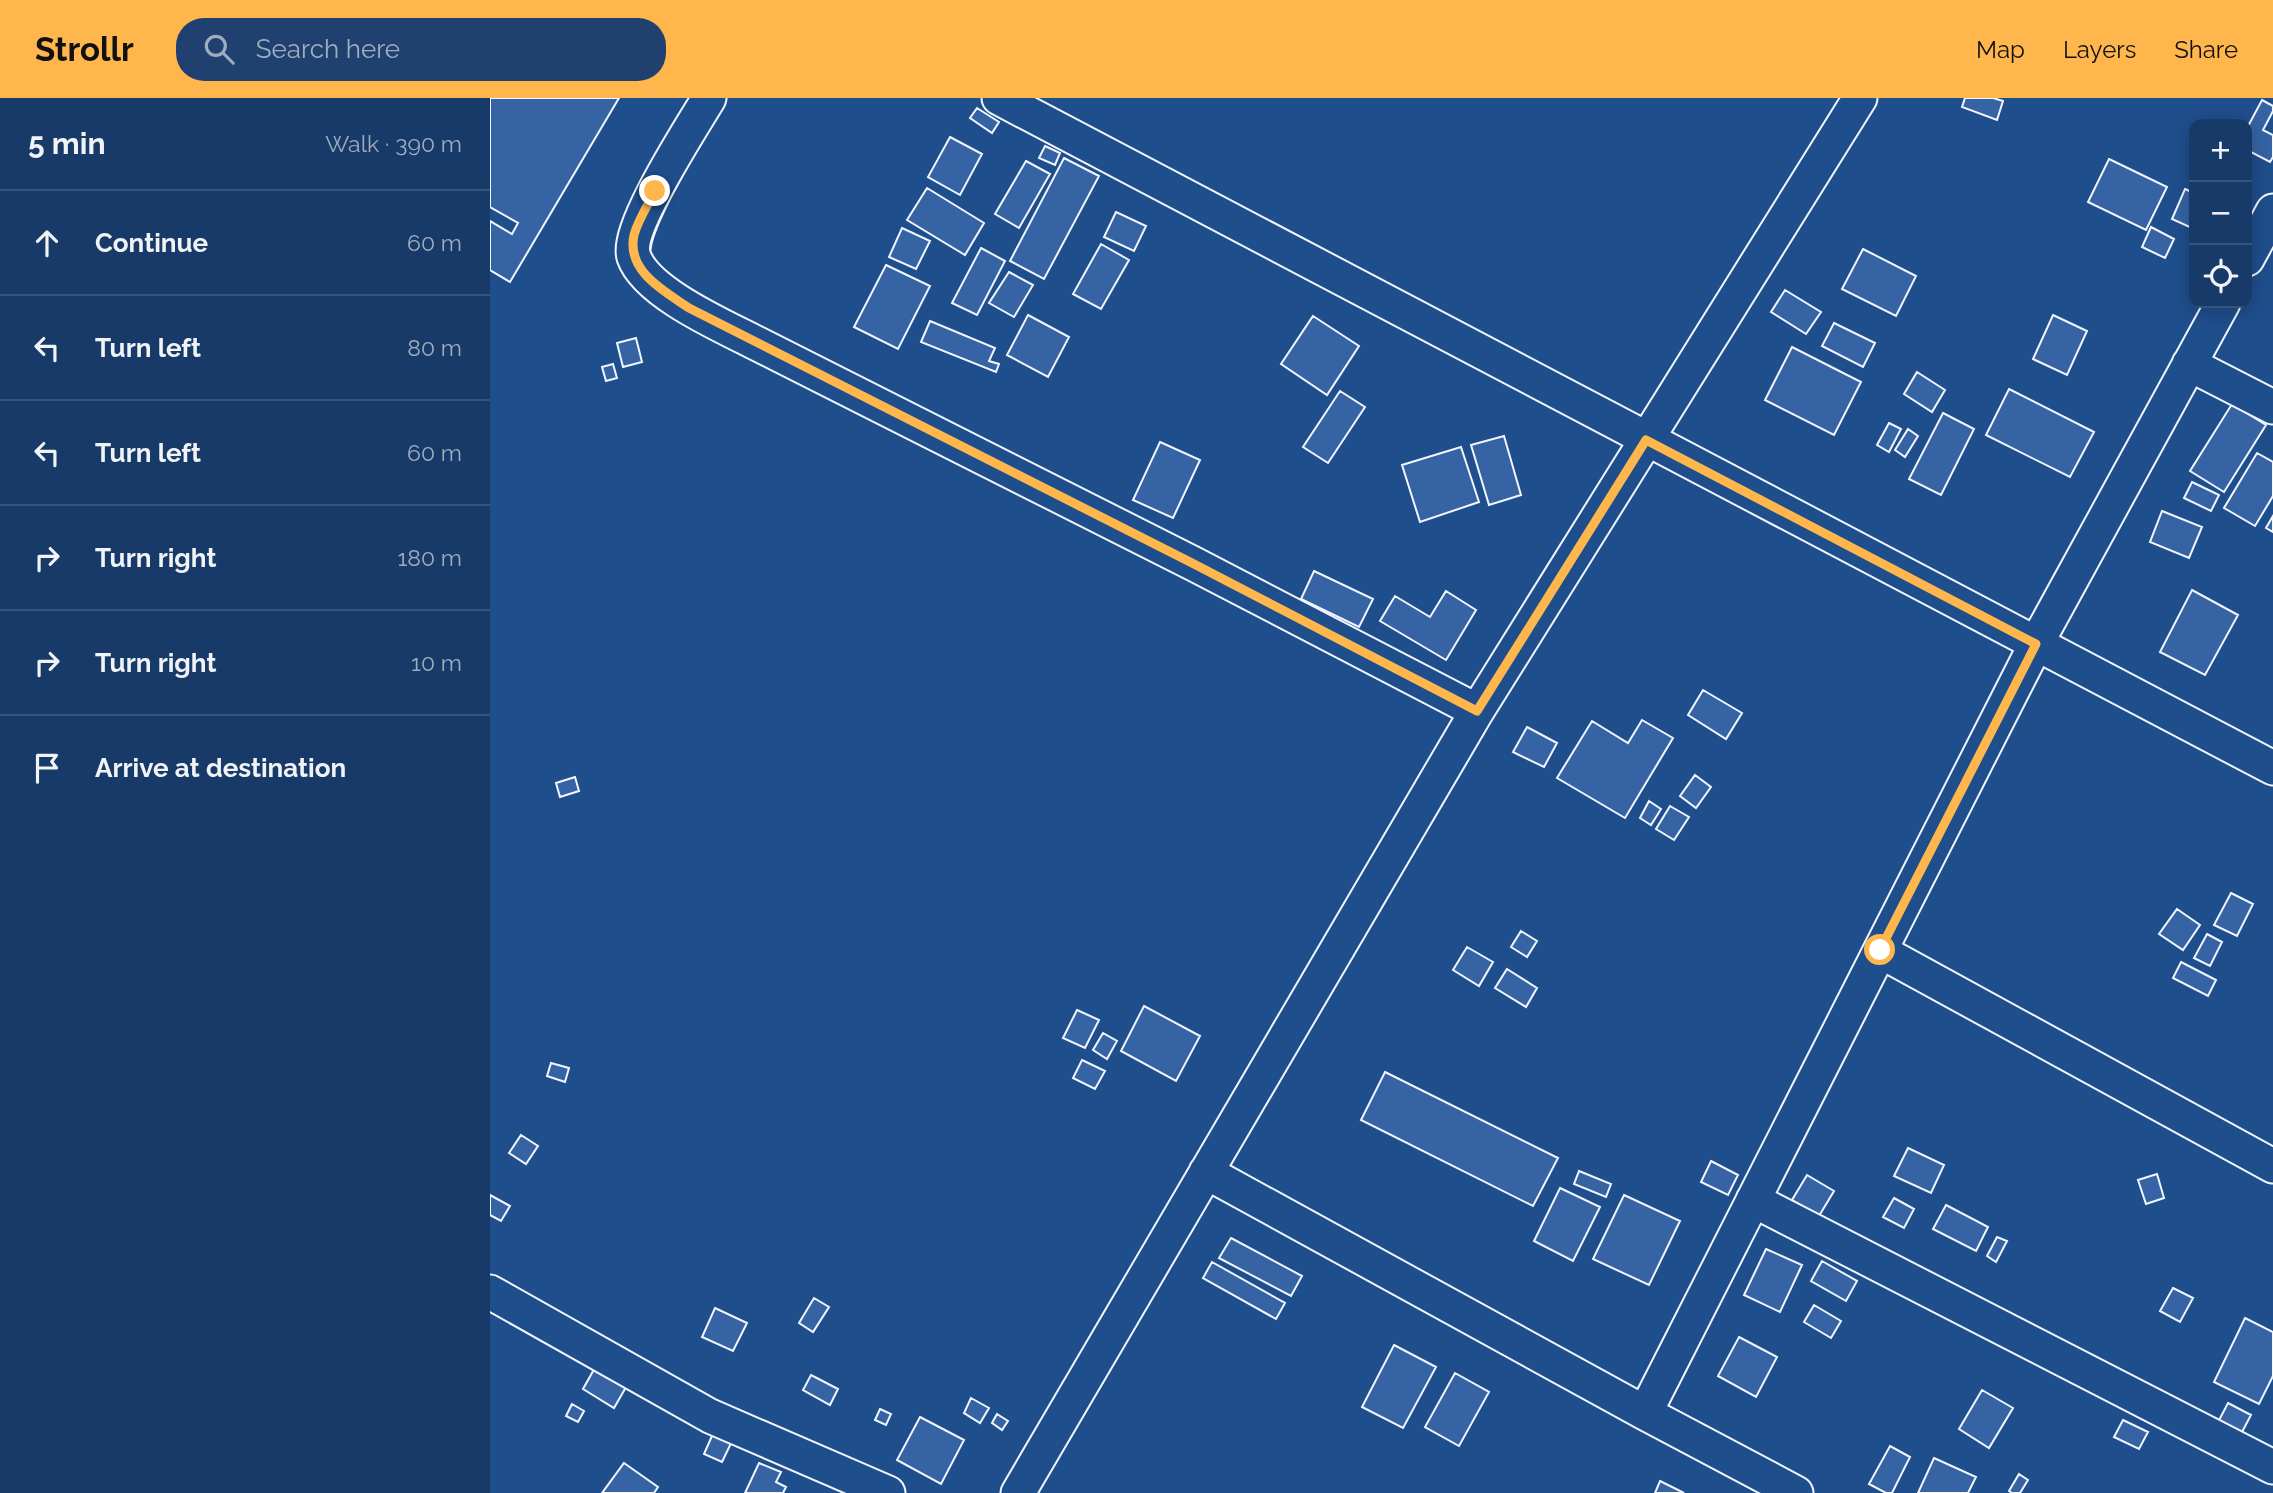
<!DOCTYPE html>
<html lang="en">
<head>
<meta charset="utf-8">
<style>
  body { margin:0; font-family:Raleway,sans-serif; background:#20416f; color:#f1f3f6 }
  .controls { position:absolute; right:21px; top:21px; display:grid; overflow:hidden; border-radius:14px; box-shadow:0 4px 18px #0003 }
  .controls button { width:63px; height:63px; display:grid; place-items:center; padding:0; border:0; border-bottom:2px solid #36547d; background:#173a69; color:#f1f3f6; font:35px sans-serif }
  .stop { position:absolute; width:21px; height:21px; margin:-16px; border:5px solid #ffb74d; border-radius:50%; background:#fff }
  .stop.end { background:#ffb74d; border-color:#fff; box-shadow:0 2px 7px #0008 }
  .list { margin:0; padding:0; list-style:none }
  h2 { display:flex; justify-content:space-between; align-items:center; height:91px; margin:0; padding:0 28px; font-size:30px }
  h2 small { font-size:23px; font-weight:400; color:#9eadc0 }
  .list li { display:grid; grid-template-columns:46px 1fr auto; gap:21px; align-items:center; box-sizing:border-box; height:105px; padding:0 28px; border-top:2px solid #36547d }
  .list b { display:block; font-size:26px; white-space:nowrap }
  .list em { font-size:23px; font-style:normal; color:#9eadc0 }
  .icon { flex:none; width:38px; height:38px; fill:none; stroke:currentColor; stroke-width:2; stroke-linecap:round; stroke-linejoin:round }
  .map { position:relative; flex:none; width:1783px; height:1395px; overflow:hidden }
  header { display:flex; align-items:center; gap:42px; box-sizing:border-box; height:98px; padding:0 35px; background:#ffb74d; color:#111 }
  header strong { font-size:33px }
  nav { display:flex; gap:38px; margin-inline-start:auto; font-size:24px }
  .search { width:490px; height:63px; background:#20416f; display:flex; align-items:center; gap:18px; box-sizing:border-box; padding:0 24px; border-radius:28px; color:#9eadc0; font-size:26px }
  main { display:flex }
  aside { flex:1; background:#173a69 }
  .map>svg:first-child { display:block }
  .building { fill:#3563a3; stroke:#f2f6ff; stroke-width:2 }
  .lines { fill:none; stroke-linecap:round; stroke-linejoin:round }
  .minor-casing { stroke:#f2f6ff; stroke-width:37 }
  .minor { stroke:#1f4e8c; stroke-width:33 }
  .route { stroke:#ffb74d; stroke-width:9 }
</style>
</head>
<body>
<header>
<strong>Strollr</strong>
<div class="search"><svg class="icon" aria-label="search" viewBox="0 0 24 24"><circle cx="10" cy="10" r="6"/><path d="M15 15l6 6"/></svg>Search here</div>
<nav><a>Map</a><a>Layers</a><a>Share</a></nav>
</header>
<main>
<aside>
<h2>5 min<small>Walk · 390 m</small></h2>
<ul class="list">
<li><svg class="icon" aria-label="ahead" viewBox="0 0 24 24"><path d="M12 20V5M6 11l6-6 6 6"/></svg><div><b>Continue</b></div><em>60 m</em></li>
<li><svg class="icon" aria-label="left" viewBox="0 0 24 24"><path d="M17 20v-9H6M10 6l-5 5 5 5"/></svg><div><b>Turn left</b></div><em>80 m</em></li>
<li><svg class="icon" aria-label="left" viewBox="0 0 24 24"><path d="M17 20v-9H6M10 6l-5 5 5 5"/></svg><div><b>Turn left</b></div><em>60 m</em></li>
<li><svg class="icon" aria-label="right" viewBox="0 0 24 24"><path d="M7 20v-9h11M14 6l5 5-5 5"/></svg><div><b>Turn right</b></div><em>180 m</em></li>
<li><svg class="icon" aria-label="right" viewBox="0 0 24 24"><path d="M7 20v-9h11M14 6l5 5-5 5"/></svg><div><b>Turn right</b></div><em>10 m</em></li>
<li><svg class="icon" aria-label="arrive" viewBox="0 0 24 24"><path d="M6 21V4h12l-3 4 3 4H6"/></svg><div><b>Arrive at destination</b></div></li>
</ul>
</aside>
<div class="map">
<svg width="1783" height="1395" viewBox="0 0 1783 1395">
  <rect width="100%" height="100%" fill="#1f4e8c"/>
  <path class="building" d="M0,0H129L20,184L0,172V123L22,136L28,125L0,109Z
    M1475,0H1503L1513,3L1507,22L1472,9Z
    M1772,2L1783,8V13L1773,32L1783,37V59L1780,64L1757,52V30Z
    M487,10L509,24L502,35L480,20Z
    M460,39L492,56L470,97L438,79Z
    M555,48L570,55L565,67L549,60Z
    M574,60L609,78L554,181L520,163Z
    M1619,61L1677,89L1656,132L1598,104Z
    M536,63L560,76L529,130L505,116Z
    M437,90L494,125L475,157L417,122Z
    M1695,91L1704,95V131L1682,121Z
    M626,114L656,128L644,153L614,139Z
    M1661,129L1684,141L1675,160L1652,149Z
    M412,130L440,143L426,171L399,159Z
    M611,146L639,162L611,211L583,196Z
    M491,150L515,163L487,217L462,205Z
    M1373,151L1426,178L1406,218L1352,191Z
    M396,167L440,188L408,251L364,229Z
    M519,174L543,187L524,219L499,205Z
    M1295,192L1331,214L1316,236L1281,214Z
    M538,217L579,239L558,279L517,257Z
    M1563,217L1597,233L1577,277L1543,261Z
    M823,218L869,248L837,297L791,266Z
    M440,223L505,250L499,263L509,266L506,274L431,244Z
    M1344,225L1385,245L1373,269L1332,248Z
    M146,240L152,264L133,269L127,245Z
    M1302,249L1371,284L1344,337L1275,302Z
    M123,266L127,280L116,283L112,269Z
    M1427,274L1455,292L1442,314L1414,296Z
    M1519,291L1604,334L1580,379L1496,337Z
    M850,293L875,309L838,365L813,349Z
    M1742,306L1776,327L1734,394L1700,373Z
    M1453,315L1484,331L1451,397L1419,381Z
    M1399,325L1411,331L1399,354L1387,347Z
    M1418,331L1428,338L1415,359L1405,352Z
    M1014,338L1031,397L999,407L981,347Z
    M670,344L710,362L683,420L643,402Z
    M971,349L989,404L930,424L912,367Z
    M1767,355L1783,364V398L1765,428L1734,410Z
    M1702,384L1729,397L1721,413L1694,400Z
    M1672,413L1712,429L1699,460L1660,444Z
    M1783,418V434L1776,430Z
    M824,473L883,501L869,529L811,501Z
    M1702,492L1748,517L1715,577L1670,554Z
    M956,493L986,512L956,562L890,523L905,498L940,519Z
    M1213,592L1252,615L1236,641L1198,617Z
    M1152,622L1183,640L1135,720L1067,680L1102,623L1138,645Z
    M1037,629L1067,645L1054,669L1023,654Z
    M1205,677L1221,689L1206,710L1190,698Z
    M85,679L89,693L70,699L66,685Z
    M1159,703L1171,711L1161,727L1150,720Z
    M1180,708L1199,719L1184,742L1166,731Z
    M1741,795L1763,806L1747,838L1724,827Z
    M1687,811L1710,827L1693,852L1669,836Z
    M1031,833L1047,843L1037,859L1021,849Z
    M1717,836L1732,844L1720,868L1704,860Z
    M977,849L1003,864L989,888L963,872Z
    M1691,864L1726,882L1718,898L1683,880Z
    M1017,871L1047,890L1036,909L1005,890Z
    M654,908L710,938L686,983L631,953Z
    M587,912L609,922L595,950L573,940Z
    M613,935L627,943L617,961L603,952Z
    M592,962L615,973L605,991L583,980Z
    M61,965L79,970L75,984L57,978Z
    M895,974L1068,1060L1043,1108L871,1022Z
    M31,1037L48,1048L36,1066L19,1055Z
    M1418,1050L1454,1067L1441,1095L1404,1078Z
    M1221,1063L1248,1077L1238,1097L1211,1084Z
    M1089,1073L1121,1086L1116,1099L1084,1086Z
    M1667,1076L1674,1100L1656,1106L1648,1082Z
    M1317,1077L1344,1093L1329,1118L1302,1102Z
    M1070,1090L1110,1109L1083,1163L1044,1143Z
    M0,1097L20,1108L11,1123L0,1117Z
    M1134,1097L1190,1123L1159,1187L1103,1161Z
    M1404,1100L1424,1111L1414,1130L1393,1119Z
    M1456,1107L1498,1129L1486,1153L1443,1131Z
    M1507,1139L1517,1143L1506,1164L1497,1158Z
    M741,1140L812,1178L801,1198L729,1160Z
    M1276,1151L1312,1167L1290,1214L1254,1197Z
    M1332,1163L1367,1183L1356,1203L1321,1183Z
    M722,1164L795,1205L786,1221L713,1180Z
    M1683,1190L1703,1200L1690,1224L1670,1213Z
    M324,1200L339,1209L323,1234L309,1225Z
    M1324,1207L1351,1223L1341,1240L1314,1224Z
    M225,1210L257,1225L243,1253L212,1239Z
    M1755,1220L1783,1234V1278L1769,1306L1724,1284Z
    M1249,1239L1287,1259L1266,1299L1228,1278Z
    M904,1247L946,1269L913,1330L872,1309Z
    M107,1266L139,1284L124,1310L93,1291Z
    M965,1275L999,1294L969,1348L935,1329Z
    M321,1277L348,1291L340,1307L313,1292Z
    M1492,1292L1523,1310L1499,1350L1469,1331Z
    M481,1300L499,1310L490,1325L474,1315Z
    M1738,1305L1761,1317L1750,1338L1727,1326Z
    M82,1306L94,1313L88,1324L76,1318Z
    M390,1311L401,1316L396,1327L385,1322Z
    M507,1316L518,1323L512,1332L502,1325Z
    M430,1319L474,1342L451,1386L407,1362Z
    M1633,1322L1658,1334L1649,1351L1624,1339Z
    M225,1331L244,1339L232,1364L214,1356Z
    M1400,1348L1420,1359L1402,1395H1396L1379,1386Z
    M1444,1360L1486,1379L1478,1395H1428Z
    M134,1365L168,1389L164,1395H112Z
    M269,1365L291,1374L286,1384L296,1389L293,1395H255Z
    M1529,1376L1538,1382L1530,1395H1522L1519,1393Z
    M1170,1383L1194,1395H1165Z"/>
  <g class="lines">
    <defs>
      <path id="minor" d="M219,0C203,27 134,132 144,159C157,195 233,228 266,245L704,466L987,613
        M509,0L1783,670
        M1757,161L1783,113
        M1699,266L1783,309
        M1390,853L1783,1068
        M716,1074L1155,1315L1306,1395
        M1263,1102L1783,1369
        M0,1194L220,1318L398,1395
        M1155,1315L1546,546L1733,205
        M528,1395L987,613L1370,0"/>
    </defs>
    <use href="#minor" class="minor-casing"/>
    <use href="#minor" class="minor"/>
  </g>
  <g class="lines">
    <path class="route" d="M165,93C158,107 148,122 144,137C136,173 174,193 199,210L704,466L987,613L1156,342L1546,546L1390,852"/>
  </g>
</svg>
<div class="controls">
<button>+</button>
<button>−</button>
<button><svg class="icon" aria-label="locate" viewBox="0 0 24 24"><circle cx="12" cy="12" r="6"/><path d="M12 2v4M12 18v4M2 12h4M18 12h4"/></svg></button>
</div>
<div class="stop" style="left:1390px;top:852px"></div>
<div class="stop end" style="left:165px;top:93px"></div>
</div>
</main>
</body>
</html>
